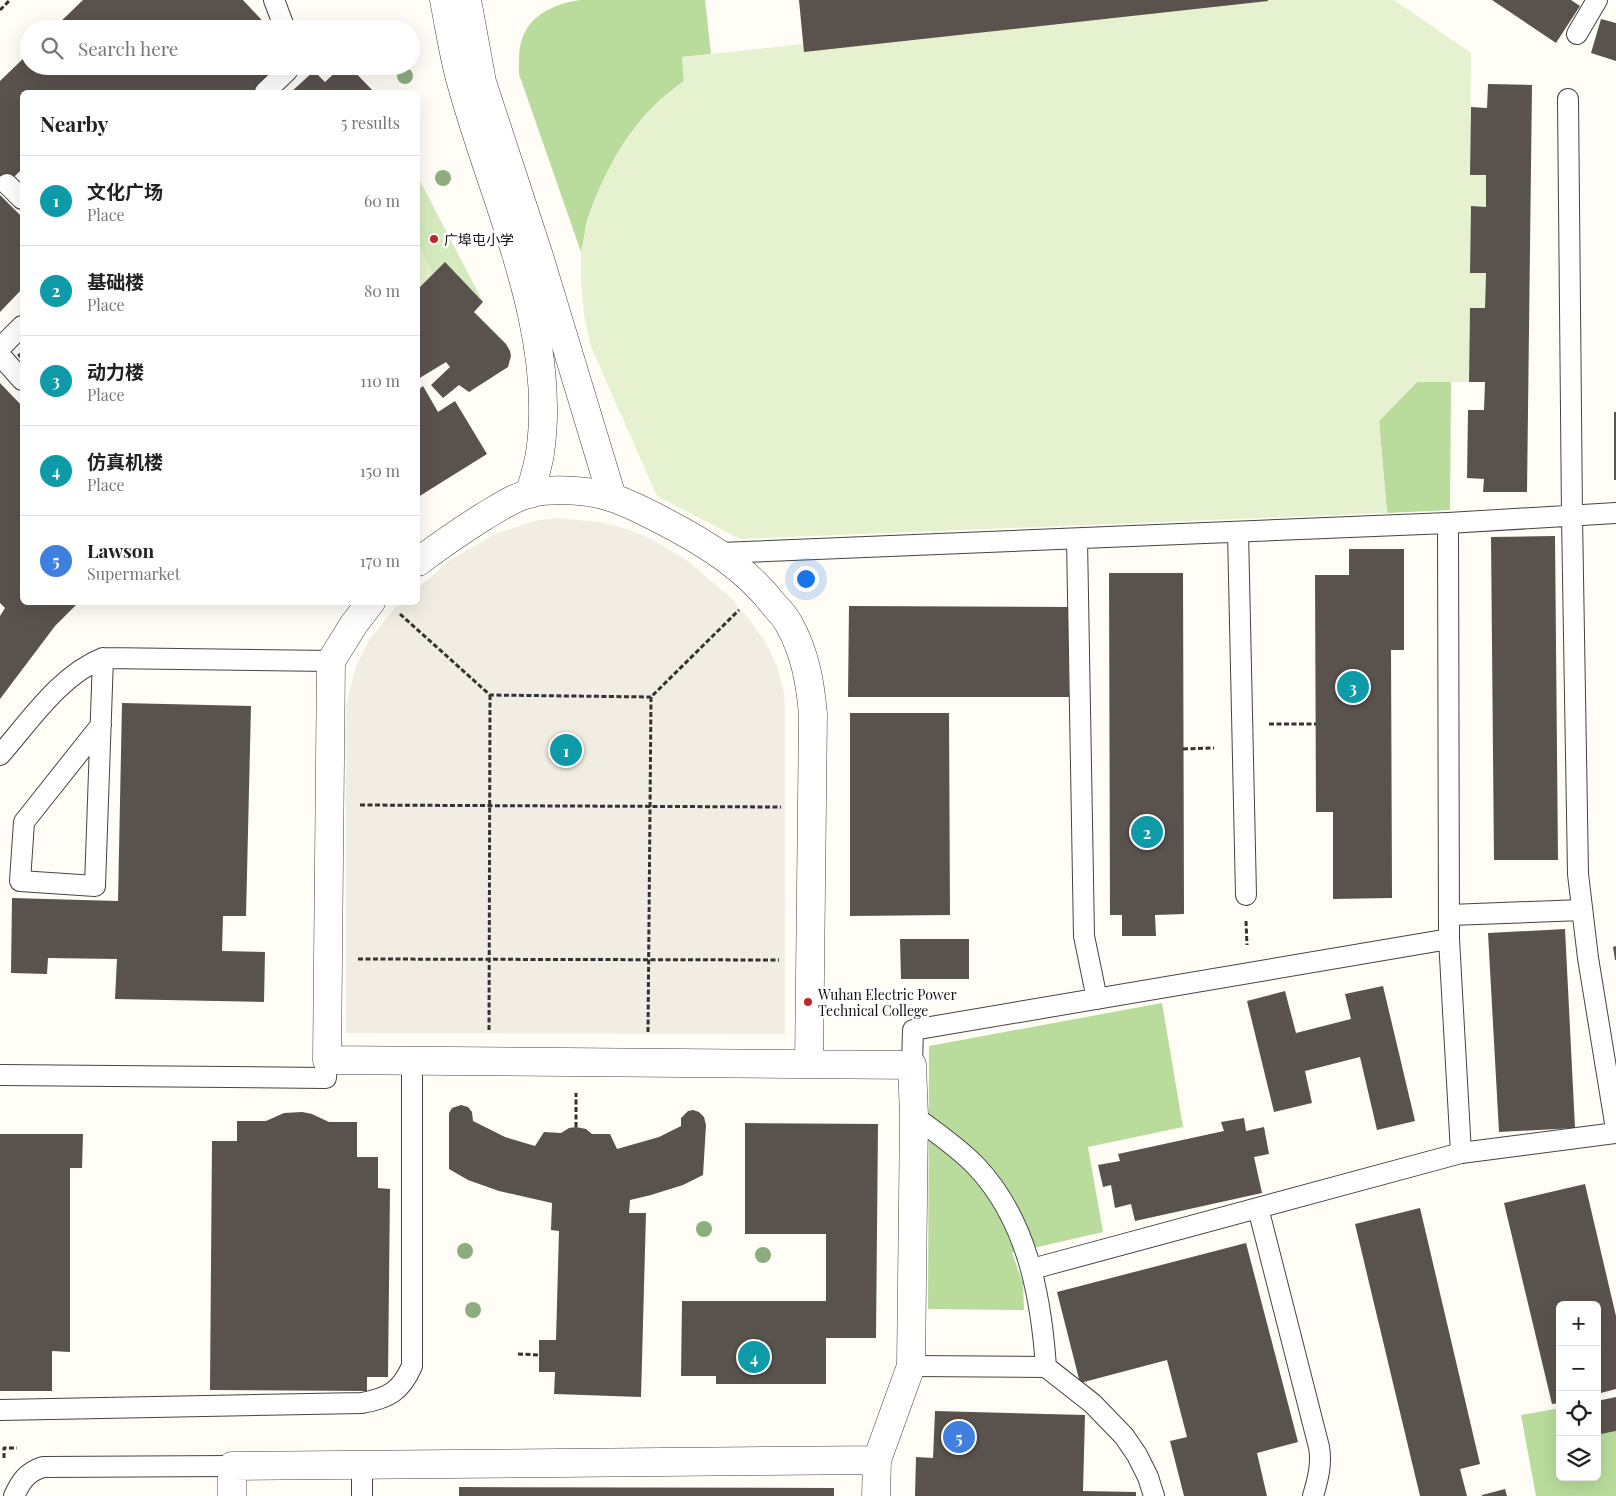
<!DOCTYPE html>
<html lang="en">
<head>
<meta charset="utf-8">
<style>
  body { margin:0; font-family:"Playfair Display","Noto Sans SC",serif; background:#f6f6f6; color:#222 }
  .controls { position:absolute; right:15px; bottom:15px; display:grid; overflow:hidden; border-radius:8px; box-shadow:0 5px 20px #0002 }
  .controls button { width:45px; height:45px; display:grid; place-items:center; padding:0; border:0; border-bottom:1px solid #e0e0e0; background:#fff; color:#222; font:25px sans-serif }
  .you { position:absolute; left:805px; top:578px; width:18px; height:18px; margin:-12px; border:4px solid #fff; border-radius:50%; background:#1a73e8; box-shadow:0 0 0 8px #1a73e833 }
  .badge { display:grid; place-items:center; width:32px; height:32px; border-radius:50%; background:#7c3aed; color:#fff; font-size:16px; font-weight:700 }
  .pin { position:absolute; translate:-50% -50%; border:2px solid #fff; box-shadow:0 1px 5px #0006 }
  .list { margin:0; padding:0; list-style:none }
  h2 { display:flex; justify-content:space-between; align-items:center; height:65px; margin:0; padding:0 20px; font-size:21px }
  h2 small { font-size:16px; font-weight:400; color:#767676 }
  .list li { display:grid; grid-template-columns:32px 1fr auto; gap:15px; align-items:center; box-sizing:border-box; height:90px; padding:0 20px; border-top:1px solid #e0e0e0 }
  .list b { display:block; font-size:19px; white-space:nowrap }
  .list p { margin:0; font-size:16px; white-space:nowrap; color:#767676 }
  .list em { font-size:16px; font-style:normal; color:#767676 }
  .icon { flex:none; width:28px; height:28px; fill:none; stroke:currentColor; stroke-width:2; stroke-linecap:round; stroke-linejoin:round }
  .map { position:relative; flex:none; width:1616px; height:1496px; overflow:hidden }
  .search { position:absolute; background:#fff; box-shadow:0 5px 20px #0002; left:20px; top:20px; width:400px; height:55px; display:flex; align-items:center; gap:12px; box-sizing:border-box; padding:0 18px; border-radius:28px; color:#767676; font-size:19px }
  .panel { position:absolute; background:#fff; box-shadow:0 5px 20px #0002; left:20px; top:90px; width:400px; height:515px; border-radius:8px }
  .map>svg:first-child { display:block }
  .green { fill:#d5ebbd }
  .forest { fill:#b9dc9c }
  .pitch { fill:#e6f2cf }
  .plaza { fill:#f1ede2 }
  .building { fill:#5a524d }
  .lines { fill:none; stroke-linecap:round; stroke-linejoin:round }
  .lane-casing { stroke:#444; stroke-width:22 }
  .street-casing { stroke:#444; stroke-width:29 }
  .path { stroke:#333; stroke-width:3; stroke-dasharray:5 2.5; stroke-linecap:butt }
  .lane { stroke:#fff; stroke-width:20 }
  .street { stroke:#fff; stroke-width:28 }
  .tree { fill:#8dad7f }
  .poi-dot { fill:#c4262e; stroke:#fff; stroke-width:2 }
  .labels { text-anchor:middle; dominant-baseline:central; stroke-width:5; stroke-linejoin:round; paint-order:stroke }
  .poi-label { font-size:14px; fill:#111; stroke:#fff; text-anchor:start }
</style>
</head>
<body>
<div class="map">
<svg width="1616" height="1496" viewBox="0 0 1616 1496">
  <rect width="100%" height="100%" fill="#fffdf5"/>
  <path class="green" d="M418,177L483,302L445,263L433,274L418,244Z"/>
  <path class="forest" d="M581,0H705L711,54L682,57L684,81C676,87 668,93 660,100C626,131 603,175 588,218C585,228 584,241 581,252L519,74C519,60 518,45 525,32C535,12 561,2 581,0Z
    M1417,382H1451L1450,510L1387,513L1379,421Z
    M1162,1003L1183,1127L1088,1147L1103,1232L1012,1253L1023,1283L1024,1310L928,1309L929,1046Z
    M1560,1408V1477H1597V1414L1601,1434L1616,1431V1496H1536L1521,1415Z"/>
  <path class="pitch" d="M799,0H1394L1471,53L1470,174L1486,175V207H1471L1470,273H1486L1485,308L1470,309L1469,382H1417L1379,421L1387,513L740,539L657,496L591,347L584,314L581,284V252L588,220L599,189L615,157L635,127L660,100L684,81L682,57L803,44Z
    M418,244L433,274L418,289Z"/>
  <path class="plaza" d="M556,518L600,522L627,529L651,539L688,561L730,597L749,619L765,641L777,666L784,693L785,706V1034L346,1033V705L356,666L369,640L394,609L401,603L418,602V588L449,561L495,534L534,521Z"/>
  <path class="building" d="M83,0H243L270,29H53Z
    M799,0H1268V1L804,52Z
    M1492,0H1571L1580,6L1556,43Z
    M1601,19L1616,23V61L1591,53Z
    M29,53V66H274V72L253,92H22V169L0,191V81Z
    M342,66H349L374,92H291L314,71L325,82Z
    M1488,84L1532,85L1527,492H1483L1484,479L1467,478L1468,410H1484L1485,382H1469L1470,308H1485L1486,273H1470L1471,206L1486,207V175H1470L1471,107L1487,108Z
    M0,195L22,217V289L0,312Z
    M445,262L483,302L474,312L506,344L510,351L511,356L508,367L469,392L459,385L443,398L431,385L450,367L446,362L418,379V289Z
    M22,351V361L17,355Z
    M0,383L22,406V602H79L55,626L0,699V616L5,608L0,603Z
    M423,386L438,412L455,401L487,454L418,497V390Z
    M1614,412H1616V480H1614Z
    M1555,536L1558,860H1494L1491,537Z
    M1349,549H1404V650H1391L1392,898L1333,899V812H1316L1315,575H1349Z
    M1109,573H1183L1184,914L1155,915L1156,936H1122V915H1110Z
    M849,606L1068,607L1069,697H848Z
    M122,703L251,706L246,916H223L222,951L265,952L264,1002L115,999L117,959L48,958L47,974L11,973L12,898L118,901Z
    M850,713H949L950,915L850,916Z
    M1565,929L1575,1128L1499,1132L1488,933Z
    M900,939H969V979H901Z
    M1616,946V960H1615L1613,947Z
    M1383,986L1415,1121L1377,1130L1360,1057L1305,1071L1312,1103L1274,1112L1247,1001L1285,991L1296,1033L1351,1019L1345,994Z
    M461,1105L468,1107L472,1112L473,1121L505,1137L535,1146L544,1132L561,1133L569,1128L576,1127L586,1129L592,1134H610L617,1149L659,1137L681,1126V1118L688,1111L693,1110L699,1112L704,1117L706,1125L703,1175L683,1185L651,1195L630,1200L629,1213H646L641,1397L554,1394L555,1372H539V1340H556L559,1231L551,1230L552,1203L499,1191L468,1180L449,1169V1113L452,1108Z
    M302,1112L312,1114L329,1122H357V1157H378V1188L390,1189L388,1377H367V1391L210,1390L212,1141H237V1121H266L284,1113Z
    M1244,1118L1246,1131L1264,1127L1269,1154L1254,1157L1262,1193L1135,1221L1131,1204L1115,1208L1111,1185L1103,1187L1098,1165L1120,1161L1118,1154L1224,1131L1221,1122Z
    M745,1123L878,1124L876,1338H826V1384H716V1376H681L682,1301H826V1234H745Z
    M0,1134H83L82,1168H70V1352L52,1351V1391H0Z
    M1585,1184L1616,1316V1389L1597,1394V1305H1560V1403L1552,1404L1504,1203Z
    M1420,1208L1480,1464L1460,1469L1467,1496H1420L1355,1224Z
    M1246,1243L1298,1442L1257,1453L1267,1496H1184L1170,1441L1187,1437L1167,1360L1080,1383L1057,1292Z
    M1616,1397V1431L1601,1434L1597,1414V1401Z
    M935,1411L1085,1415L1083,1491L1136,1492V1496H915L916,1457L933,1458Z
    M459,1487L834,1488V1496H459Z
    M1505,1489L1507,1496H1482V1495Z"/>
  <g class="lines">
    <defs>
      <path id="lane" d="M274,0L285,29
        M1577,34L1597,0
        M265,92L287,71V66
        M1568,99L1572,516L1578,874L1588,958L1616,1129
        M7,184L22,199
        M0,348L22,326
        M0,355L22,380
        M1448,523L1449,939L1461,1153
        M1238,532L1246,895
        M1077,539L1084,936L1097,999
        M720,553L1448,523L1616,513
        M101,725L24,822L20,881L95,886L103,658
        M0,755C30,721 60,675 103,658L331,661
        M1450,915L1582,910
        M912,1065L913,1030L1449,939
        M0,1075L326,1078L327,1060
        M914,1116C935,1132 958,1147 976,1166C1027,1220 1041,1295 1046,1367
        M1258,1208L1319,1447C1322,1464 1318,1479 1313,1496
        M1032,1269L1461,1153L1616,1133
        M911,1366L1046,1367L1092,1403L1124,1436L1137,1455L1148,1477L1154,1496
        M0,1410L362,1403C389,1398 401,1391 412,1366V1060
        M14,1496C21,1481 27,1472 43,1467L232,1466
        M362,1496V1465"/>
      <path id="street" d="M444,0C450,30 454,60 463,89C495,204 558,331 540,453C538,467 533,480 530,494
        M467,0L482,82L539,256L612,497
        M418,562C439,546 461,531 483,517C498,508 514,497 531,493C554,488 591,490 613,498C631,504 648,513 665,522C707,544 746,568 775,606C780,611 785,617 789,624C805,653 810,681 813,714L809,1064
        M371,602L354,624L331,661L327,1060L912,1065L914,1116L911,1366L877,1460L876,1496
        M232,1496V1466L877,1460"/>
    </defs>
    <use href="#lane" class="lane-casing"/>
    <use href="#street" class="street-casing"/>
    <path class="path" d="M0,10L10,0
      M400,614L490,695L651,697
      M1269,724H1316
      M1183,749L1214,748
      M360,805L781,807
      M1246,921L1247,945
      M358,959L779,960
      M489,1030L490,695
      M648,1032L651,697L739,610
      M576,1127V1093
      M518,1354L539,1355
      M4,1458V1448H17"/>
    <use href="#lane" class="lane"/>
    <use href="#street" class="street"/>
  </g>
  <g class="tree">
    <circle cx="405" cy="76" r="8"/>
    <circle cx="443" cy="178" r="8"/>
    <circle cx="704" cy="1229" r="8"/>
    <circle cx="465" cy="1251" r="8"/>
    <circle cx="763" cy="1255" r="8"/>
    <circle cx="473" cy="1310" r="8"/>
  </g>
  <g class="poi-dot">
    <circle cx="434" cy="239" r="5"/>
    <circle cx="808" cy="1002" r="5"/>
  </g>
  <g class="labels">
    <g class="poi-label">
      <text x="444" y="239">广埠屯小学</text>
      <text x="818" y="994">Wuhan Electric Power<tspan x="818" dy="16">Technical College</tspan></text>
    </g>
  </g>
</svg>
<div class="controls">
<button>+</button>
<button>−</button>
<button><svg class="icon" aria-label="locate" viewBox="0 0 24 24"><circle cx="12" cy="12" r="6"/><path d="M12 2v4M12 18v4M2 12h4M18 12h4"/></svg></button>
<button><svg class="icon" aria-label="layers" viewBox="0 0 24 24"><path d="M12 4l9 5-9 5-9-5zM3 14l9 5 9-5"/></svg></button>
</div>
<div class="you"></div>
<div class="pin badge" style="left:566px;top:750px;background:#0f9aa8">1</div>
<div class="pin badge" style="left:1147px;top:832px;background:#0f9aa8">2</div>
<div class="pin badge" style="left:1353px;top:687px;background:#0f9aa8">3</div>
<div class="pin badge" style="left:754px;top:1357px;background:#0f9aa8">4</div>
<div class="pin badge" style="left:959px;top:1437px;background:#3f7fe0">5</div>
<div class="search"><svg class="icon" aria-label="search" viewBox="0 0 24 24"><circle cx="10" cy="10" r="6"/><path d="M15 15l6 6"/></svg>Search here</div>
<section class="panel">
<h2>Nearby<small>5 results</small></h2>
<ul class="list">
<li><span class="badge" style="background:#0f9aa8">1</span><div><b>文化广场</b><p>Place</p></div><em>60 m</em></li>
<li><span class="badge" style="background:#0f9aa8">2</span><div><b>基础楼</b><p>Place</p></div><em>80 m</em></li>
<li><span class="badge" style="background:#0f9aa8">3</span><div><b>动力楼</b><p>Place</p></div><em>110 m</em></li>
<li><span class="badge" style="background:#0f9aa8">4</span><div><b>仿真机楼</b><p>Place</p></div><em>150 m</em></li>
<li><span class="badge" style="background:#3f7fe0">5</span><div><b>Lawson</b><p>Supermarket</p></div><em>170 m</em></li>
</ul>
</section>
</div>
</body>
</html>
